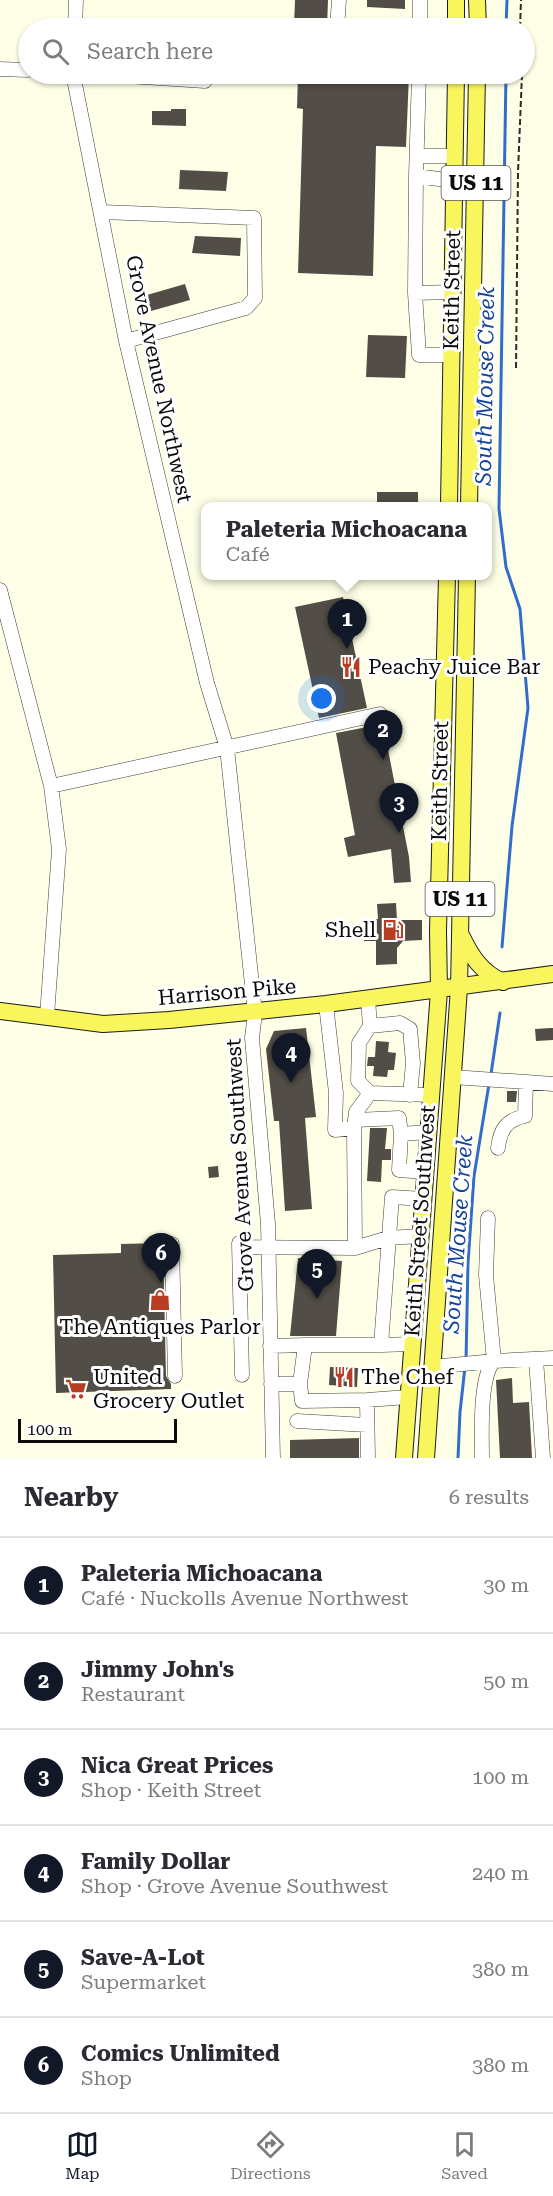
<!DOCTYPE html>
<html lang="en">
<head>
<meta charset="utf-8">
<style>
  body { margin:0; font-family:"Roboto Serif",serif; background:#f2f2f3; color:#2b2b33 }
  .scale { position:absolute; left:18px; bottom:15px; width:159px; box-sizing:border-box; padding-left:6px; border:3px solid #0a0a0a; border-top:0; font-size:16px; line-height:21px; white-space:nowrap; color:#0a0a0a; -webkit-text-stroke:4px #fff; paint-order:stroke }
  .you { position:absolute; left:322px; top:699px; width:21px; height:21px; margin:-15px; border:4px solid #fff; border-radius:50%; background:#1a73e8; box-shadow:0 0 0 9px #1a73e833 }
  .badge { display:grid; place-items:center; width:39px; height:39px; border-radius:50%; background:#111827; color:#fff; font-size:20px; font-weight:700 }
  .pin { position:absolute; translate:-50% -50px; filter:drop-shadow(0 2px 3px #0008) }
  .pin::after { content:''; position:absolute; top:32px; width:21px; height:18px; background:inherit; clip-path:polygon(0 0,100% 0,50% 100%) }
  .popup { position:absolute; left:201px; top:502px; width:291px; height:78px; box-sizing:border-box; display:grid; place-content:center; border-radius:12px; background:#fff; filter:drop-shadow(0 2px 4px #0005); font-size:20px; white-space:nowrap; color:#7c7c81 }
  .popup b { font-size:22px; color:#2b2b33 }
  .popup::after { content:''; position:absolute; left:50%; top:100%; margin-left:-12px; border:12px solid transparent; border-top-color:#fff }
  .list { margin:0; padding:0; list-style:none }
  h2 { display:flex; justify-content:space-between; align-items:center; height:78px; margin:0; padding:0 24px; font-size:26px }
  h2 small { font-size:20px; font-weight:400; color:#7c7c81 }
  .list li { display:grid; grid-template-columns:39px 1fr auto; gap:18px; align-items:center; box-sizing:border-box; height:96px; padding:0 24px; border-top:2px solid #e1e1e2 }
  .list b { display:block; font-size:22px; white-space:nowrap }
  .list p { margin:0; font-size:20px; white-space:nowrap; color:#7c7c81 }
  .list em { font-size:20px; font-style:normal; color:#7c7c81 }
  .icon { flex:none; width:33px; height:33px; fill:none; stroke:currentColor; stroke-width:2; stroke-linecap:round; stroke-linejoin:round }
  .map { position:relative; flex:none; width:553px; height:1458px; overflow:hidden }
  .search { position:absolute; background:#fff; box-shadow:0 2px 4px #0004; left:18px; right:18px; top:18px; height:66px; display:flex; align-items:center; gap:15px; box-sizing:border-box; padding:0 21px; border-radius:33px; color:#7c7c81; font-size:22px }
  .sheet { height:654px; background:#fff }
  nav { display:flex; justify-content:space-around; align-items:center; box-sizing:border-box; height:84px; border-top:2px solid #e1e1e2; background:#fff; font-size:16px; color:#7c7c81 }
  nav a { display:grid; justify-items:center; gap:3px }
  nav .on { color:#111827 }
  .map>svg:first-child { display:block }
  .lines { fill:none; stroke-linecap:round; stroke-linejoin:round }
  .stream { stroke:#336dcc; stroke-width:3 }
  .building { fill:#524d46 }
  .minor-casing { stroke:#3d3d3d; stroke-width:15 }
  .major-casing { stroke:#1b1b1b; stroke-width:18 }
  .path { stroke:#2c2c2c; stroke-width:2; stroke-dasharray:6 3; stroke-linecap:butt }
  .minor { stroke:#fff; stroke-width:14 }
  .major { stroke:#f9f65d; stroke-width:16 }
  .labels { text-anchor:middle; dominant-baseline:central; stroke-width:6; stroke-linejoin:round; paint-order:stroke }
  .shield { fill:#fff; stroke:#545454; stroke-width:1.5 }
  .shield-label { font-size:20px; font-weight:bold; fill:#0a0a0a }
  .street-label { font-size:21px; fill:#0a0a0a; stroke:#fff }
  .poi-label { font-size:21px; fill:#0a0a0a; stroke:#fff; text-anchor:start }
  .water-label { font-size:22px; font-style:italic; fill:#154299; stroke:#fff }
</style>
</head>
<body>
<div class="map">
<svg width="553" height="1458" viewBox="0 0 553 1458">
  <rect width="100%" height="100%" fill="#feffe6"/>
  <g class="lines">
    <path class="stream" d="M506,28L507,0
      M502,947L512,826L528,708L520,609L506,567L499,509L506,74
      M491,1074L500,1013
      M466,1361L468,1263L474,1176L489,1084
      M458,1458L460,1412L465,1367"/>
  </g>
  <path class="building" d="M295,0H328L327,27L294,26Z
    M367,0H405V9L367,7Z
    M298,74H409L406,147L376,146L373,276L298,273L303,109L297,108Z
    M171,109H186V126L152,125V111H171Z
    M180,170L228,172L226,191L179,189Z
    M195,236L241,238L240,256L192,253Z
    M185,284L190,300L144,313L140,297Z
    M368,335L407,336L405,378L366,377Z
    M377,492H418V507H377Z
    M343,597L367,708L319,718L295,607Z
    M383,724L409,857L411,882L394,883L391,849L348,857L344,838L355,835L336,733Z
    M396,903L397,920H422V940L403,941L397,948V964L376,965V941H364V919H378L377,904Z
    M306,1028L316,1117L305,1118L312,1209L285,1211L279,1121H274L266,1049L274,1031Z
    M550,1028H553V1040L536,1041L535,1029Z
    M376,1041L389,1042L388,1052L396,1053L394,1070H388L387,1077L373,1076L374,1066H367L368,1057H375Z
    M507,1091H517L516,1102H507Z
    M370,1128H387L385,1149H391V1160H382L381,1182L367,1181Z
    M218,1166L219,1177L209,1178L208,1167Z
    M163,1243L166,1376L171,1384V1389L56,1393L53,1255L121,1253V1244Z
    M298,1258L342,1261L336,1336H290Z
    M330,1367L358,1368L357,1387L329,1385Z
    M512,1378L513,1403L529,1402L532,1458H500L496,1380Z
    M359,1438V1458H290V1440Z"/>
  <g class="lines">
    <defs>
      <path id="minor" d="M420,0V28
        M75,28L76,0
        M337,28L339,0
        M0,69L28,70
        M73,74L126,341L207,683L227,748L255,1013L252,1038L268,1224L273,1458
        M97,74L205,81
        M419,74L416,176L454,181
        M418,156H455
        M416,176L415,293L453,292
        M102,212L254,218L255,298L246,308L126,341
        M415,293L419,355H452
        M0,590L51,786L59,849L47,1016
        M419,667H445
        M51,786L380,714
        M368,999L370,1026L400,1023L410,1029L413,1063L410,1095
        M326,1004L336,1093L335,1130L354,1128L355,1248
        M370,1026L359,1043L358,1081L370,1093L431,1095
        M453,1077L526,1082
        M355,1120L399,1118L401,1134L428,1132
        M354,1128L356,1112L370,1093
        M401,1134L399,1170L425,1172
        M498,1148C500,1130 506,1120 525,1116L526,1082L553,1084
        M488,1218L486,1275L494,1361L553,1358
        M239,1243L242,1375
        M172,1244L175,1376
        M239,1247L355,1248L388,1238L420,1236
        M381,1345L412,1344
        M270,1346L305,1345
        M536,1359L543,1458
        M432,1367L494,1361
        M271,1384H300
        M408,1397L367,1400L302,1401L300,1384L305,1345H381L392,1197L423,1199
        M367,1400L368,1458
        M297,1421L367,1425
        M482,1458C482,1435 479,1377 494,1361"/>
      <path id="major" d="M456,0V28
        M477,0L478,28
        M449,506L456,74
        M469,506L477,74
        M461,935C471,956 481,972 503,982
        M0,1011L103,1024L169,1020L326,1004L553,974
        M404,1458L439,991L438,931L447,576
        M426,1458L459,988L467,576"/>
    </defs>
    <use href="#minor" class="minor-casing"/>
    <use href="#major" class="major-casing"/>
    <path class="path" d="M520,28L521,0
      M516,368L518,172L522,74"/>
    <use href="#minor" class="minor"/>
    <use href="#major" class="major"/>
  </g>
  <defs>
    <symbol id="restaurant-bare" viewBox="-9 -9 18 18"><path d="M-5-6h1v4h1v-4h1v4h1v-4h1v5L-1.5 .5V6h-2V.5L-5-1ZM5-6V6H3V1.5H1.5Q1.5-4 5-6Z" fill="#b83d23" stroke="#fff" stroke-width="2.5" paint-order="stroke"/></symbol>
    <symbol id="fuel-bare" viewBox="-9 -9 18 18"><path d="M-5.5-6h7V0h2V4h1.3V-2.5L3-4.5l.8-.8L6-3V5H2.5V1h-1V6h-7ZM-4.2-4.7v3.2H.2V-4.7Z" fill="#b83d23" stroke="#fff" stroke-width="2.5" paint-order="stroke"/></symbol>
    <symbol id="shop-bare" viewBox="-9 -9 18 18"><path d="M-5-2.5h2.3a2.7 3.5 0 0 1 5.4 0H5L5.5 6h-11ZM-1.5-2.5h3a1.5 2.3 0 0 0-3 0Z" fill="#b83d23" stroke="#fff" stroke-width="2.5" paint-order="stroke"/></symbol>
    <symbol id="supermarket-bare" viewBox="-9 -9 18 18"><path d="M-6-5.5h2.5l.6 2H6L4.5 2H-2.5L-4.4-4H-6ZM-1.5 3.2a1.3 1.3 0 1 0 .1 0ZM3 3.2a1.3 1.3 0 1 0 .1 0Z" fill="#b83d23" stroke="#fff" stroke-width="2.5" paint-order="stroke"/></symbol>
  </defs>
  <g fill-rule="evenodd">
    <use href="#restaurant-bare" x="336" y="652" width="30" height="30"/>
    <use href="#fuel-bare" x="378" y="915" width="30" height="30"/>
    <use href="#shop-bare" x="145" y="1285" width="30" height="30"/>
    <use href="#restaurant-bare" x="329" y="1362" width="30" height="30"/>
    <use href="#supermarket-bare" x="61" y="1374" width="30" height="30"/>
  </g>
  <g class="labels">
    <g class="shield">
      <rect x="441.5" y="166" width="69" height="34" rx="4.5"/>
      <rect x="425.5" y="882" width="69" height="34" rx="4.5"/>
    </g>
    <g class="shield-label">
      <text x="476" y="183">US 11</text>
      <text x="460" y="899">US 11</text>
    </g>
    <g class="street-label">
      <text transform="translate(452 290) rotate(-89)">Keith Street</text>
      <text transform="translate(159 379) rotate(78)">Grove Avenue Northwest</text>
      <text transform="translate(440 781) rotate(-89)">Keith Street</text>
      <text transform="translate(227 992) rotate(-5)">Harrison Pike</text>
      <text transform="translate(240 1165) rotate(-93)">Grove Avenue Southwest</text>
      <text transform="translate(420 1221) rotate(-86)">Keith Street Southwest</text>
    </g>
    <g class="poi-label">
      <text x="368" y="667">Peachy Juice Bar</text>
      <text x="376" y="930" text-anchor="end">Shell</text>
      <text x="160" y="1327" text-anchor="middle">The Antiques Parlor</text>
      <text x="93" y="1377">United<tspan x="93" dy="24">Grocery Outlet</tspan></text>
      <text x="361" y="1377">The Chef</text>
    </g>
    <g class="water-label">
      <text transform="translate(485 386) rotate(-89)">South Mouse Creek</text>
      <text transform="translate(458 1234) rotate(-86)">South Mouse Creek</text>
    </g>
  </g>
</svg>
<div class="scale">100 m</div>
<div class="you"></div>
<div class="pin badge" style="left:347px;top:649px">1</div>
<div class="popup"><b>Paleteria Michoacana</b>Café</div>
<div class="pin badge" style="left:383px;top:760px">2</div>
<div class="pin badge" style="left:399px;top:833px">3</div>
<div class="pin badge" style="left:291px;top:1083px">4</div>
<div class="pin badge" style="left:317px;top:1299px">5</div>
<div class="pin badge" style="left:161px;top:1283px">6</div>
<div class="search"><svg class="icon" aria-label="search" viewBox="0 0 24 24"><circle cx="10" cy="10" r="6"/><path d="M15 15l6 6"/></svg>Search here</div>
</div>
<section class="sheet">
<h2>Nearby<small>6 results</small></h2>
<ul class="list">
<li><span class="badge">1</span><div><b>Paleteria Michoacana</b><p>Café · Nuckolls Avenue Northwest</p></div><em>30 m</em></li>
<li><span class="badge">2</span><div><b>Jimmy John's</b><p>Restaurant</p></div><em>50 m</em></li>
<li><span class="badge">3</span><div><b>Nica Great Prices</b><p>Shop · Keith Street</p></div><em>100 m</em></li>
<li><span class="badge">4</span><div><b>Family Dollar</b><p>Shop · Grove Avenue Southwest</p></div><em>240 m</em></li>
<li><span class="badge">5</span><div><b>Save-A-Lot</b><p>Supermarket</p></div><em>380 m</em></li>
<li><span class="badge">6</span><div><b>Comics Unlimited</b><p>Shop</p></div><em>380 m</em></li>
</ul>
</section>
<nav>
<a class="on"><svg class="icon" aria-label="map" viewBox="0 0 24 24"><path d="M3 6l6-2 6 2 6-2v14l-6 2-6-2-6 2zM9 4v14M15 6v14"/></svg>Map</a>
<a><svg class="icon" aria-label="directions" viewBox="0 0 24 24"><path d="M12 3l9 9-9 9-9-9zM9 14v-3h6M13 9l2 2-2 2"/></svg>Directions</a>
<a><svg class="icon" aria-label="saved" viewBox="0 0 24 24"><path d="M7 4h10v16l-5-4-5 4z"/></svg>Saved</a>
</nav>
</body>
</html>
